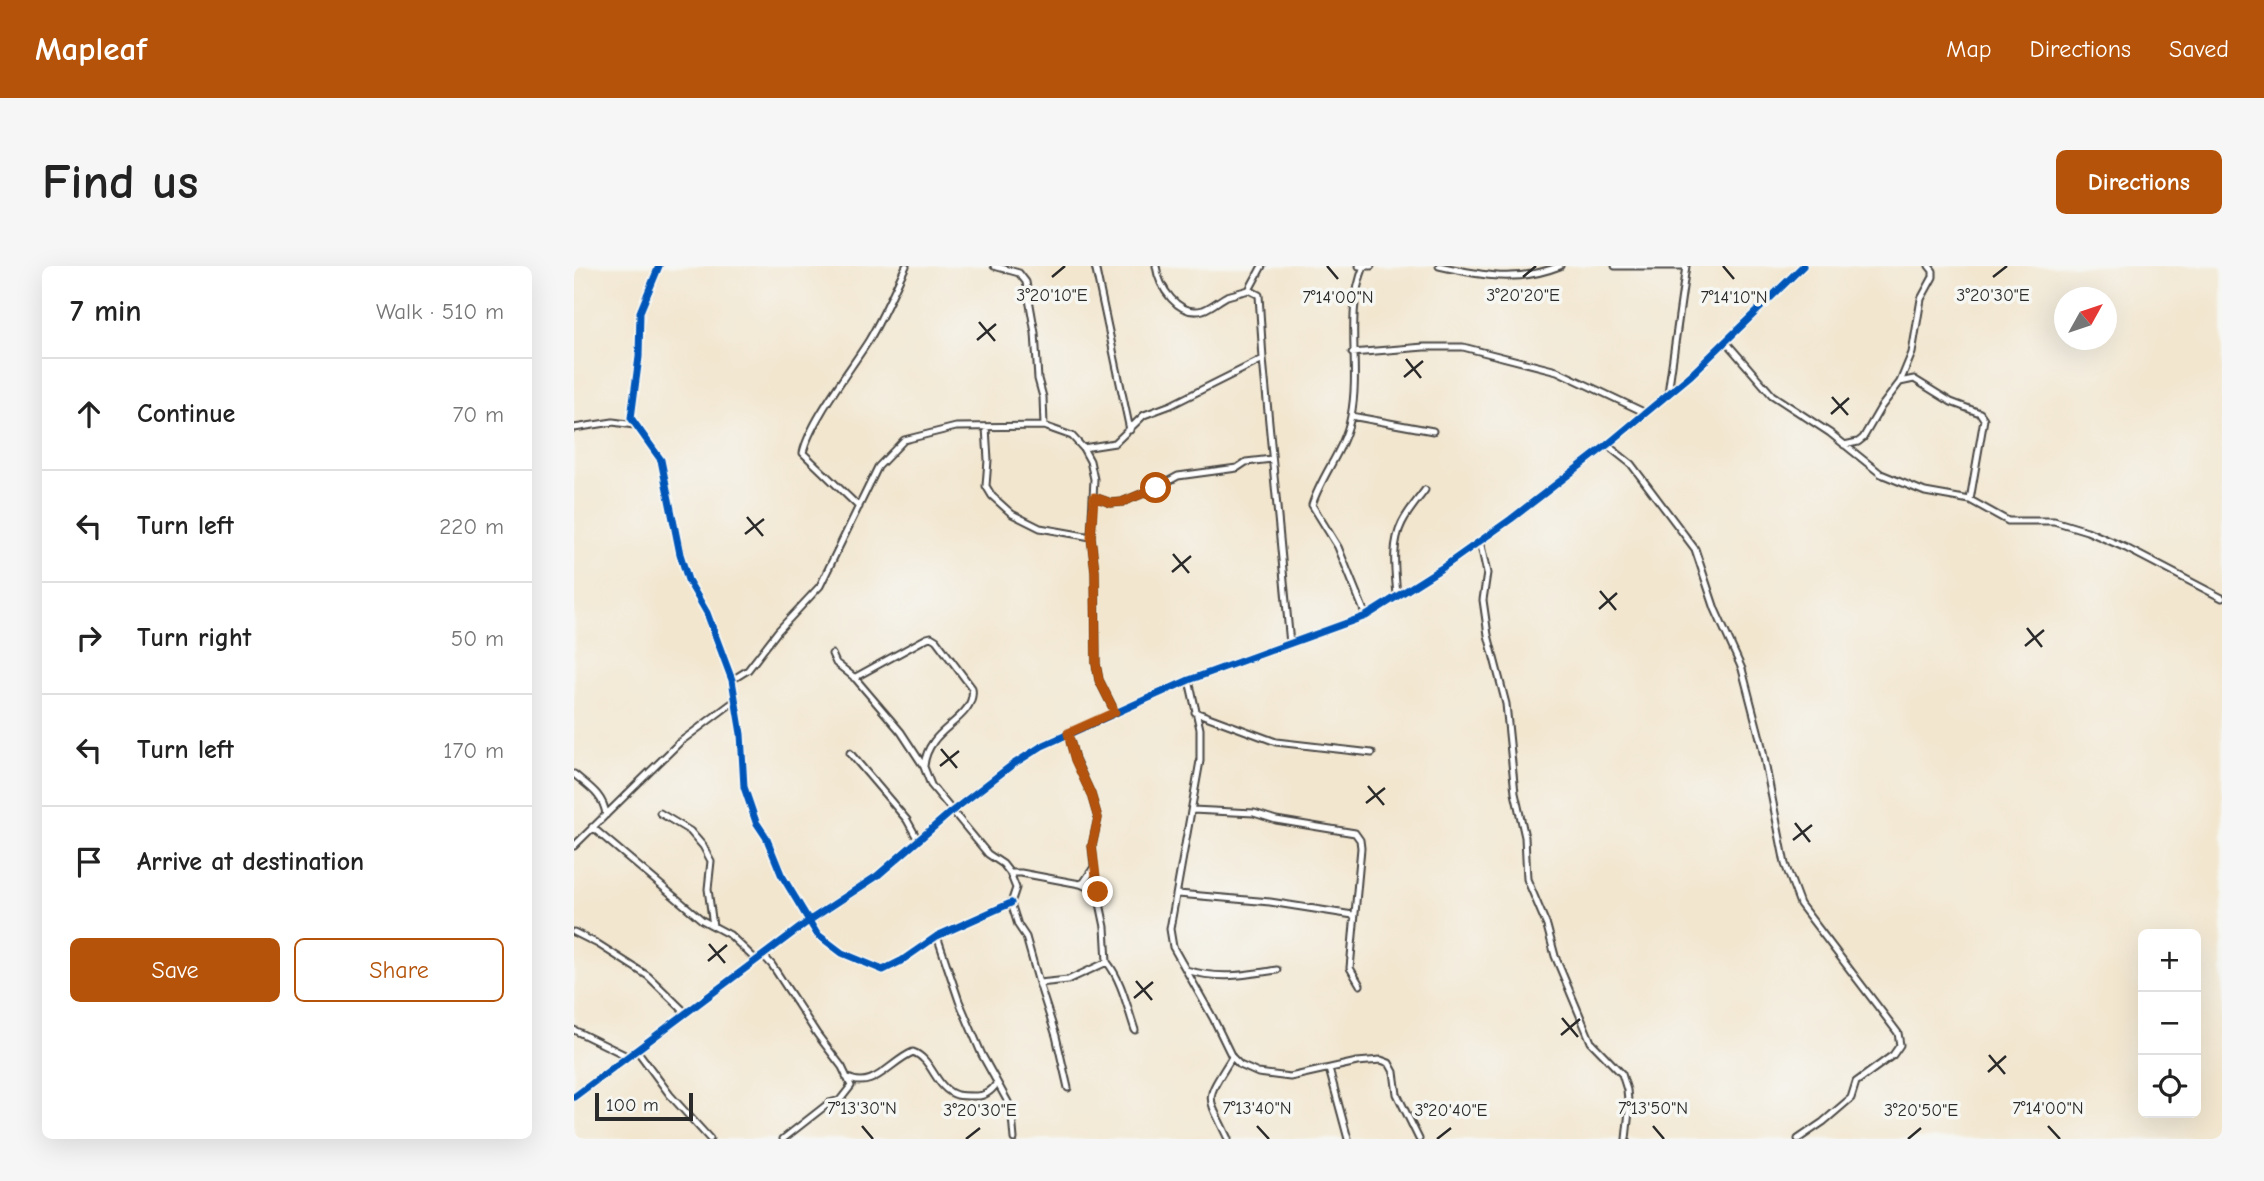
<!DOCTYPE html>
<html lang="en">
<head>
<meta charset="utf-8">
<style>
  body { margin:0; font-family:"Comic Neue",sans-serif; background:#f6f6f6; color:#222 }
  .controls { position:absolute; right:21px; bottom:21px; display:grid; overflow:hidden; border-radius:10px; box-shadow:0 7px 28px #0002 }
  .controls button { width:63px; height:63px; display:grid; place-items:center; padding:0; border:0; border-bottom:2px solid #e0e0e0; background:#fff; color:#222; font:35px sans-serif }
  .compass { position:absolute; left:1480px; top:21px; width:63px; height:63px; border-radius:50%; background:#fff; box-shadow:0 7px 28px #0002; rotate:50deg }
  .scale { position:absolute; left:21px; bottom:18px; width:98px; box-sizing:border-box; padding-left:7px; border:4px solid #2b2b2b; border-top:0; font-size:19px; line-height:24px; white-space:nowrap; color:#2b2b2b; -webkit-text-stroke:5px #f6f6f2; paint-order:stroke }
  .stop { position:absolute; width:21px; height:21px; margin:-16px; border:5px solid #b45309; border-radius:50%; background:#fff }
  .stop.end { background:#b45309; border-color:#fff; box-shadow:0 2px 7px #0008 }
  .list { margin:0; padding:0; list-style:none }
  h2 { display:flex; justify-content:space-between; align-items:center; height:91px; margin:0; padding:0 28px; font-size:30px }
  h2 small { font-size:23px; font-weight:400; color:#767676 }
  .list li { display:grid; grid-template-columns:46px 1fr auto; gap:21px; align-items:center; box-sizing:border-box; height:112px; padding:0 28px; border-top:2px solid #e0e0e0 }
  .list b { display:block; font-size:26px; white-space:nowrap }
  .list em { font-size:23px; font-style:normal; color:#767676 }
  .actions { display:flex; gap:14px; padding:21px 28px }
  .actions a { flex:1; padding:16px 0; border:2px solid #b45309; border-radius:10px; text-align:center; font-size:24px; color:#b45309 }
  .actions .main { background:#b45309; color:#fff }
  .icon { flex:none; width:38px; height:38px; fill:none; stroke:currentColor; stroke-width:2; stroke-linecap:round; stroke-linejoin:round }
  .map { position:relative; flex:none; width:1648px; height:873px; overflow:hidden; border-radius:10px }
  header { display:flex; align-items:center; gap:42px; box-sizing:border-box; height:98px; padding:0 35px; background:#b45309; color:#fff }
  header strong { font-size:33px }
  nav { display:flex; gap:38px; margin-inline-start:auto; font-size:24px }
  .intro { display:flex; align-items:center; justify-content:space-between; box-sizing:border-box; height:168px; padding:0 42px }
  h1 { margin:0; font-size:49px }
  .button { padding:18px 32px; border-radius:10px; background:#b45309; color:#fff; font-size:24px; font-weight:700 }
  main { display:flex; gap:42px; padding:0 42px }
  aside { flex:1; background:#fff; border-radius:10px; box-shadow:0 7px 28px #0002 }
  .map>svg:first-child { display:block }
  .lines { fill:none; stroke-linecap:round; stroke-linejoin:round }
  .minor-casing { stroke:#494744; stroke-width:9 }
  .tertiary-casing { stroke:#494744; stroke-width:10 }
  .minor { stroke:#fff; stroke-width:5 }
  .tertiary { stroke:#fff; stroke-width:7 }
  .cycleway-casing { stroke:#f6f6f2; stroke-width:11 }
  .cycleway { stroke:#0057b8; stroke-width:7 }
  .route { stroke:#b45309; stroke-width:9 }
  .ticks { fill:none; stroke:#2b2b2b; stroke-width:2.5 }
  .ticks-label { font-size:18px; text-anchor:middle; fill:#2b2b2b; stroke:#f6f6f2; stroke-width:7; stroke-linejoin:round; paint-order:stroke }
</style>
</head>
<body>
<header>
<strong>Mapleaf</strong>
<nav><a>Map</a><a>Directions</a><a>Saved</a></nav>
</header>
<div class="intro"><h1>Find us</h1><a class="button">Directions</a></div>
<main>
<aside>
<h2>7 min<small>Walk · 510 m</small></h2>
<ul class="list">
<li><svg class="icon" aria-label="ahead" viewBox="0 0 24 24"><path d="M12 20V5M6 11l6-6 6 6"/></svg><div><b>Continue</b></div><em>70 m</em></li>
<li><svg class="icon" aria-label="left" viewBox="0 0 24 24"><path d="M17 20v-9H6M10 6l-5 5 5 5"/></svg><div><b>Turn left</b></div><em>220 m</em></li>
<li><svg class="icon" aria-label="right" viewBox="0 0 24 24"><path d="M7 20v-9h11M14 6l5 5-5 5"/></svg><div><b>Turn right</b></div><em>50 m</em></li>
<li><svg class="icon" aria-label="left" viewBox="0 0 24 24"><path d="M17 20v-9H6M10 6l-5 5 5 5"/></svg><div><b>Turn left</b></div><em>170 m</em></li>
<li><svg class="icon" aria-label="arrive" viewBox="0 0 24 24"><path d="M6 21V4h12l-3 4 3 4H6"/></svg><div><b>Arrive at destination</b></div></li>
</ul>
<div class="actions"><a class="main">Save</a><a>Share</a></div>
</aside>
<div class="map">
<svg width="1648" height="873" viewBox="0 0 1648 873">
  <rect width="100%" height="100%" fill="#f6f6f2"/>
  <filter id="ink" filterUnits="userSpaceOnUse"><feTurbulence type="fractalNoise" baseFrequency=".0143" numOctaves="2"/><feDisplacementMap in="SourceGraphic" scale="14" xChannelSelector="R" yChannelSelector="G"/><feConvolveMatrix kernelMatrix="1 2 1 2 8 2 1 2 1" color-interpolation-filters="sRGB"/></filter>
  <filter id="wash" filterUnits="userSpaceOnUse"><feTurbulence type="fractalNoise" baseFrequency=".00686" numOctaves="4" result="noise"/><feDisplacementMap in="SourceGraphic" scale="28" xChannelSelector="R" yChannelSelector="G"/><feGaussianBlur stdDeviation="1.57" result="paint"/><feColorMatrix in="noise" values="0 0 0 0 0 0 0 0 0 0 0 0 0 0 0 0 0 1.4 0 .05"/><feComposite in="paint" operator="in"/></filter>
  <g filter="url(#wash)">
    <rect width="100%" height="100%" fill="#f2e6cf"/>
  </g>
  <g filter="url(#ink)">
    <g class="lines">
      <defs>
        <path id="minor" d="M85,0L66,46L65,91L57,152L87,194L106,288L114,314L133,347L158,414L167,468L170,521L182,556L192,571L207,608L243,668L268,687L309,704L327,695L363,670L437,637
          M420,0L445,7L452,16L461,67L464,113L469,131L470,160
          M521,0L556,164
          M582,0C585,21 604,51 629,44C638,41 645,34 653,30C660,28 668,26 675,24L685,29L689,93L716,378
          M785,0H797
          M790,0C770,50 787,99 777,150C771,183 748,208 738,239L764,281L792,350
          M865,0C909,10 943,17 986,0
          M1041,0H1111
          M675,24L688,0
          M1152,76L1198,129L1256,167L1307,208L1351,226L1396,234L1434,255H1480L1513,265L1552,282L1648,332
          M778,87L850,81H889L983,105L1072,147
          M1326,116L1340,113L1377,136L1406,147L1410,153L1396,234
          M1094,127L1112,0
          M777,150L859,165
          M412,161L414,194L412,220L418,230L438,248L466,262L517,271
          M0,162L39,156L60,159
          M1033,179L1057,198L1121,283L1141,343L1168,403L1187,476L1211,598L1226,638L1324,767L1326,779L1319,789L1282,816L1277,832L1249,856L1224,873
          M1270,179L1284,176L1289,172L1307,141L1326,116L1338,87L1347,33L1359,11V5L1355,0
          M509,182L541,177L570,149L597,139L689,93
          M520,231L537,237L548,236L582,222L604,210L663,202L672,196L698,193
          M285,241L229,187C236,155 277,103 295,74C309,51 320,24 332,0
          M906,275L913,307L909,334L914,369L932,438L941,527L951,571L953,613L973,660L981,690L1017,776L1048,808L1053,824L1055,845L1052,873
          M823,329C821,305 817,279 828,257C834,245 843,235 851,224
          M258,388L262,397L281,412L327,466L350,501L357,519L414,588L429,598L436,607L442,622L437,637L444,659L452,671L465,717
          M280,412L353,372L357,371L362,374L398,422C402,446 372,458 360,475C354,483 351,490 350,500
          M158,414L174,404L204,365L246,320L304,201L330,174L382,161L470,160L498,170L509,182L516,195L520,213L517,271L521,305L522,398L525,414L541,446
          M615,414L626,463V495L596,663L599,681L639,752L658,791L666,799L684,807L716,811L783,796L807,794L815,797L820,806L823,828L845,873
          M621,446L702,476L798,487
          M276,487L333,554L344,574
          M0,508C14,520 30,529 32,549
          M618,544L680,547L702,554L781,567L786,574L787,582L776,702L786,719
          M86,547L116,565L129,580L137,595L134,623L139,660
          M18,561L128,654L156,669L182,694
          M0,580L106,476L162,434
          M436,607H447L506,618L510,616L520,601
          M506,618L524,626
          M604,628L696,636L779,649
          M0,666L24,678L74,710L112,747
          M363,670L385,735L408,789L434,836L438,850L440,873
          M189,689L198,699L243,768L268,801L277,820L266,834L255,837L209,873
          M533,696C548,715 553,741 561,764
          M612,704C646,714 669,709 703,704
          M0,764L53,790
          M62,783L96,829L136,873
          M755,803L774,873
          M272,811C299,826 315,796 339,786C359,793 361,823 383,829C388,830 394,830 400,830C410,831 417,826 423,817
          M494,822L482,770L465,717L494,714L533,696L531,661L522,618L518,580L524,552L517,528L501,493L494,467
          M654,873C632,826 630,837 658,791"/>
        <path id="tertiary" d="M0,831L236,654L303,610L377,546L438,499L468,480L615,414L792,350L868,302L937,253L1033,179L1117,109L1229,0"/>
      </defs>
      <use href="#minor" class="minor-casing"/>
      <use href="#tertiary" class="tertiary-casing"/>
      <use href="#minor" class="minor"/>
      <use href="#tertiary" class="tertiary"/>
      <defs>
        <path id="cycleway" d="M85,0L66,46L65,91L57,152L87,194L106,288L114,314L133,347L158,414L167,468L170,521L182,556L192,571L207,608L243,668L268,687L309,704L327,695L363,670L437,637
          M0,831L236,654L303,610L377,546L438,499L468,480L615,414L792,350L868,302L937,253L1033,179L1117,109L1229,0"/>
      </defs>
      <use href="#cycleway" class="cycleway-casing"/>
      <use href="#cycleway" class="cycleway"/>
    </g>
  </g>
  <g class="lines" filter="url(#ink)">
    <path class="route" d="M524,626L518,580L524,552L517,528L501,494L494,467L541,446L525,414L522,398L521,305L517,271L520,231L537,237L548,236L582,222"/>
  </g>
  <path class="ticks" d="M753,0L764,13M1149,0L1160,13M478,11L491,0M949,11L962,0M1419,11L1433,0M405,56L421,75M403,74L422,58M832,93L847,112M830,111L849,95M1258,131L1274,149M1257,148L1275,132M173,251L189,270M171,268L190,253M599,288L615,307M598,306L617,290M1026,325L1042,344M1025,343L1043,327M1453,362L1468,381M1451,380L1470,364M367,483L383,502M366,500L385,485M794,520L810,539M792,537L811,522M1221,557L1236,576M1219,574L1238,559M135,678L151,697M134,695L153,679M562,715L578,734M560,732L579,716M988,752L1004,771M987,769L1006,753M1415,789L1431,808M1414,806L1432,790M288,860L299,873M683,860L695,873M1079,860L1090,873M1474,860L1486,873M392,873L406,862M863,873L877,862M1334,873L1347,862"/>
  <g class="ticks-label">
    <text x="478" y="35">3°20'10"E</text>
    <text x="1419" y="35">3°20'30"E</text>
    <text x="949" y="35">3°20'20"E</text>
    <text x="764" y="37">7°14'00"N</text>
    <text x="1160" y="37">7°14'10"N</text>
    <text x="288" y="848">7°13'30"N</text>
    <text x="683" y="848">7°13'40"N</text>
    <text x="1079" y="848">7°13'50"N</text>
    <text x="1474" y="848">7°14'00"N</text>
    <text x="406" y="850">3°20'30"E</text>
    <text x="877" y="850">3°20'40"E</text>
    <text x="1347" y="850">3°20'50"E</text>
  </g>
</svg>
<div class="controls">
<button>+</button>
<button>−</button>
<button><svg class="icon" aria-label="locate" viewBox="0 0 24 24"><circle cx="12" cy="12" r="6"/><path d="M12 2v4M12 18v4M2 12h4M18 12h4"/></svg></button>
</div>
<svg class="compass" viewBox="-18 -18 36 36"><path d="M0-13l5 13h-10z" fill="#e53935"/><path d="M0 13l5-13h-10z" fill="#767676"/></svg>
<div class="scale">100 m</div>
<div class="stop" style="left:582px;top:222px"></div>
<div class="stop end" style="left:524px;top:626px"></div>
</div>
</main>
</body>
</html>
